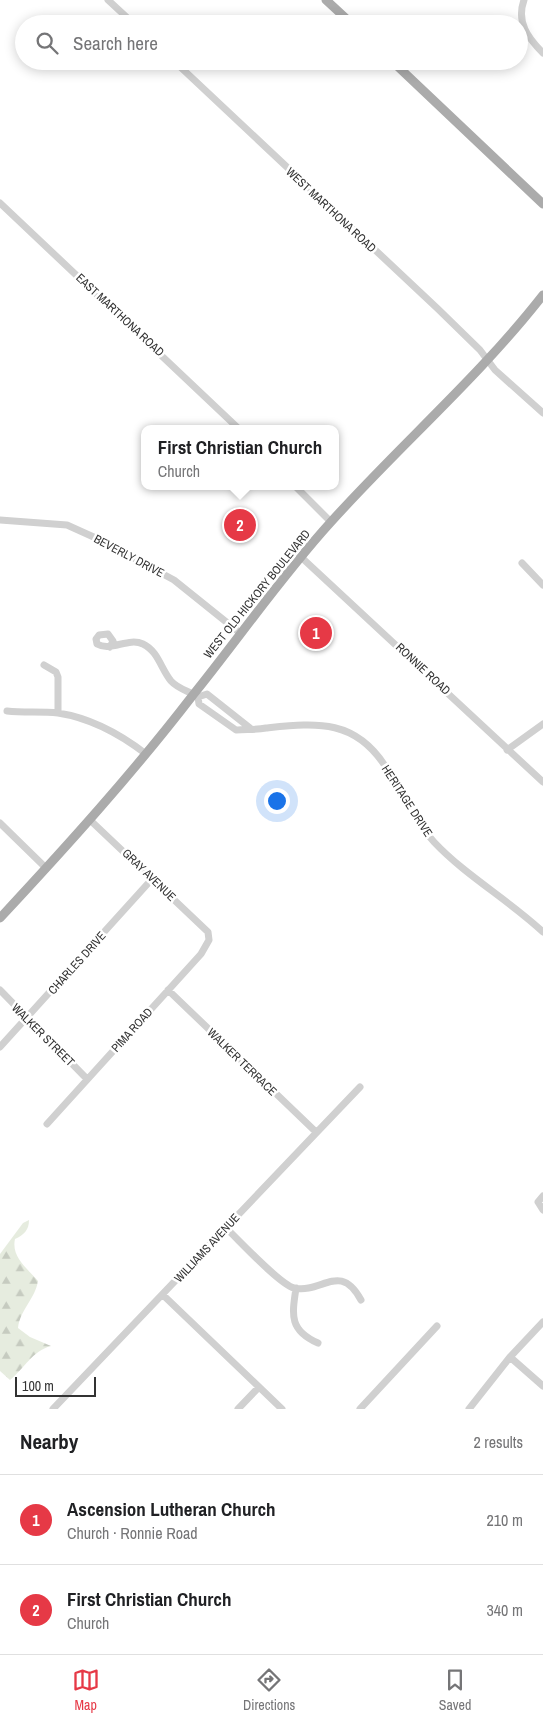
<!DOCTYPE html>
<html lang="en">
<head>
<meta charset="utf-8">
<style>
  body { margin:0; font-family:"Archivo Narrow",sans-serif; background:#f2f2f2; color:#202124 }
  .scale { position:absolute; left:15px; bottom:12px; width:81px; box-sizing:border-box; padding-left:5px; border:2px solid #333; border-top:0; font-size:14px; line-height:18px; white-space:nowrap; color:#333; -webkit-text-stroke:4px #fff; paint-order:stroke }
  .you { position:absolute; left:276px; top:800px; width:18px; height:18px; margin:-12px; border:4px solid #fff; border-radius:50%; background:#1a73e8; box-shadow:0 0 0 8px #1a73e833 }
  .badge { display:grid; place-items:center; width:32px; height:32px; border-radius:50%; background:#e63946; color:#fff; font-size:16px; font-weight:700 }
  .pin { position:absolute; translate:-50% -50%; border:2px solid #fff; box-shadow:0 1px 5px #0006 }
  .popup { position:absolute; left:141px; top:425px; width:198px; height:65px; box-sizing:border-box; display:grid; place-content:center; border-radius:10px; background:#fff; filter:drop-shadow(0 1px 4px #0005); font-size:16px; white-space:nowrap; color:#757577 }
  .popup b { font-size:19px; color:#202124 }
  .popup::after { content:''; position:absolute; left:50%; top:100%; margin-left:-10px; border:10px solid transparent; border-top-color:#fff }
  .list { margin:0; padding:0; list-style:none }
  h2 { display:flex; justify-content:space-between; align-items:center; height:65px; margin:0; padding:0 20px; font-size:21px }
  h2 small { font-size:16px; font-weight:400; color:#757577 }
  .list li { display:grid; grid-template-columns:32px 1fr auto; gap:15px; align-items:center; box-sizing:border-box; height:90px; padding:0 20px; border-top:1px solid #e0e0e0 }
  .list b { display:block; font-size:19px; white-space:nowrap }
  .list p { margin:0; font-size:16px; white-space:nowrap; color:#757577 }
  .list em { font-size:16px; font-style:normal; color:#757577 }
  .icon { flex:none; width:28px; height:28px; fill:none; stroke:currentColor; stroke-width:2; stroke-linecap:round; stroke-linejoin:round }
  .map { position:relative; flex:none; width:543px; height:1409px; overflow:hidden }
  .search { position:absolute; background:#fff; box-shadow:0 2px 12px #0003; left:15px; right:15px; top:15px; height:55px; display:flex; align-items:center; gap:12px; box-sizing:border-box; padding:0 18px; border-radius:28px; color:#757577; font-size:19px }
  .sheet { height:245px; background:#fff }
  nav { display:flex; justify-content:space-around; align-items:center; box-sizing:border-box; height:70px; border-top:1px solid #e0e0e0; background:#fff; font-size:14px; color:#757577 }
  nav a { display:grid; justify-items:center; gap:2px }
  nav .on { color:#e63946 }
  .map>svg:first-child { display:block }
  .forest { fill:url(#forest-firs) }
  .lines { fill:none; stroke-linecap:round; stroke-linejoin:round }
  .minor { stroke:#d0d0d0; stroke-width:7 }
  .major { stroke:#ababab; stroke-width:9 }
  .labels { text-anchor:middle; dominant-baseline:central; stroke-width:5; stroke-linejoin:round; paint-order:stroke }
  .street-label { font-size:12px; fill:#333; stroke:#fff }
</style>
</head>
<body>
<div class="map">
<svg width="543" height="1409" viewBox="0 0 543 1409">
  <defs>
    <pattern id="forest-firs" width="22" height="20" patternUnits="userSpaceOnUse" patternTransform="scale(1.25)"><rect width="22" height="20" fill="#e6ecdf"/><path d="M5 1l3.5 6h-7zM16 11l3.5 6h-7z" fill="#c6cbc0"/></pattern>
  </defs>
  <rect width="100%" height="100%" fill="#fff"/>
  <path class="forest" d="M29,1220C29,1230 24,1235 15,1239C11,1257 27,1268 38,1281C35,1299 20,1310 18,1328L30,1337L51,1346C32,1351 25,1368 10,1380L0,1371V1254L23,1223Z"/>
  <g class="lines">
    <path class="minor" d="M108,0L134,24
      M524,0C516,22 528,38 543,53
      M174,61L438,309L480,350L495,370L543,413
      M0,203L239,429
      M295,486L331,522
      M0,520L67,525L98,539L174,580L240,633
      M301,557L543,782
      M522,563L543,585
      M110,647L113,641L108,634L99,635L96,639L97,644C111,652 128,637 143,644C158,651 161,669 171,681C178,689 189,691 198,697L199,704L236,730C246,729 256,730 266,728C316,723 356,718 387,769C401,793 415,821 434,842C466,876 509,900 543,932
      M44,665L56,672L58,677V713
      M198,697L207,694L250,728
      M7,711C24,713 41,711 58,713C91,718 120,734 146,754
      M507,750L543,724
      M0,823L46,868
      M0,990L87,1079
      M168,990L316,1132
      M0,1047L152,879
      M47,1124L201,954L209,940L208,932L90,820
      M543,1196L538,1202L543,1210
      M225,1227C239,1240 279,1284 294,1288C322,1294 340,1261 361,1300
      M296,1288C292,1315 289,1330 318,1343
      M163,1295L282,1409
      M510,1357L543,1386
      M53,1409L360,1087
      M238,1409L259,1387
      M360,1409L437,1326
      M469,1409L510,1357L543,1322"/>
    <path class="major" d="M326,0L352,24
      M392,61L543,204
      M0,918C67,846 133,773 193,695C239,638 281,577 330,523C400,445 479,377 543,295"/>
  </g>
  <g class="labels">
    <g class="street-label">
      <text transform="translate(331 210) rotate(43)">WEST MARTHONA ROAD</text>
      <text transform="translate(120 315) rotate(43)">EAST MARTHONA ROAD</text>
      <text transform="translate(129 556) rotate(28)">BEVERLY DRIVE</text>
      <text transform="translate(257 594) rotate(-51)">WEST OLD HICKORY BOULEVARD</text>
      <text transform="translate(423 669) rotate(43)">RONNIE ROAD</text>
      <text transform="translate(407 801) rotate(57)">HERITAGE DRIVE</text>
      <text transform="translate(149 875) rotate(44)">GRAY AVENUE</text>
      <text transform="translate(77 963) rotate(-48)">CHARLES DRIVE</text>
      <text transform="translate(132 1030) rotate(-48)">PIMA ROAD</text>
      <text transform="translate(43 1035) rotate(45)">WALKER STREET</text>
      <text transform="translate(242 1062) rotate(44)">WALKER TERRACE</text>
      <text transform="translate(207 1248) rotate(-47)">WILLIAMS AVENUE</text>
    </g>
  </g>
</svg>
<div class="scale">100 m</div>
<div class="you"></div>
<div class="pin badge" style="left:316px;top:633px">1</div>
<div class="pin badge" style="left:240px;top:525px">2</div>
<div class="popup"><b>First Christian Church</b>Church</div>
<div class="search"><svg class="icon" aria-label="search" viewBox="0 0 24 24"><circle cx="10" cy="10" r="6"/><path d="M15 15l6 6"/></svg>Search here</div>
</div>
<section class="sheet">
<h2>Nearby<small>2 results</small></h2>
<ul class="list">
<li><span class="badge">1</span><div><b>Ascension Lutheran Church</b><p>Church · Ronnie Road</p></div><em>210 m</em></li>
<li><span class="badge">2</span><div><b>First Christian Church</b><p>Church</p></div><em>340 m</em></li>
</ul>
</section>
<nav>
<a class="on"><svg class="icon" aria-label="map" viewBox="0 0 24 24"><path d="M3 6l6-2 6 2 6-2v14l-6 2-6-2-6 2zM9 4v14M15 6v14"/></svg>Map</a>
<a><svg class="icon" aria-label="directions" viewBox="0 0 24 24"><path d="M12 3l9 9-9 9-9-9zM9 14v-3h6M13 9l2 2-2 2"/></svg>Directions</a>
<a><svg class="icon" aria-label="saved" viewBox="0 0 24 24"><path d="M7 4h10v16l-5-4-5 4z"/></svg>Saved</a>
</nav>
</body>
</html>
